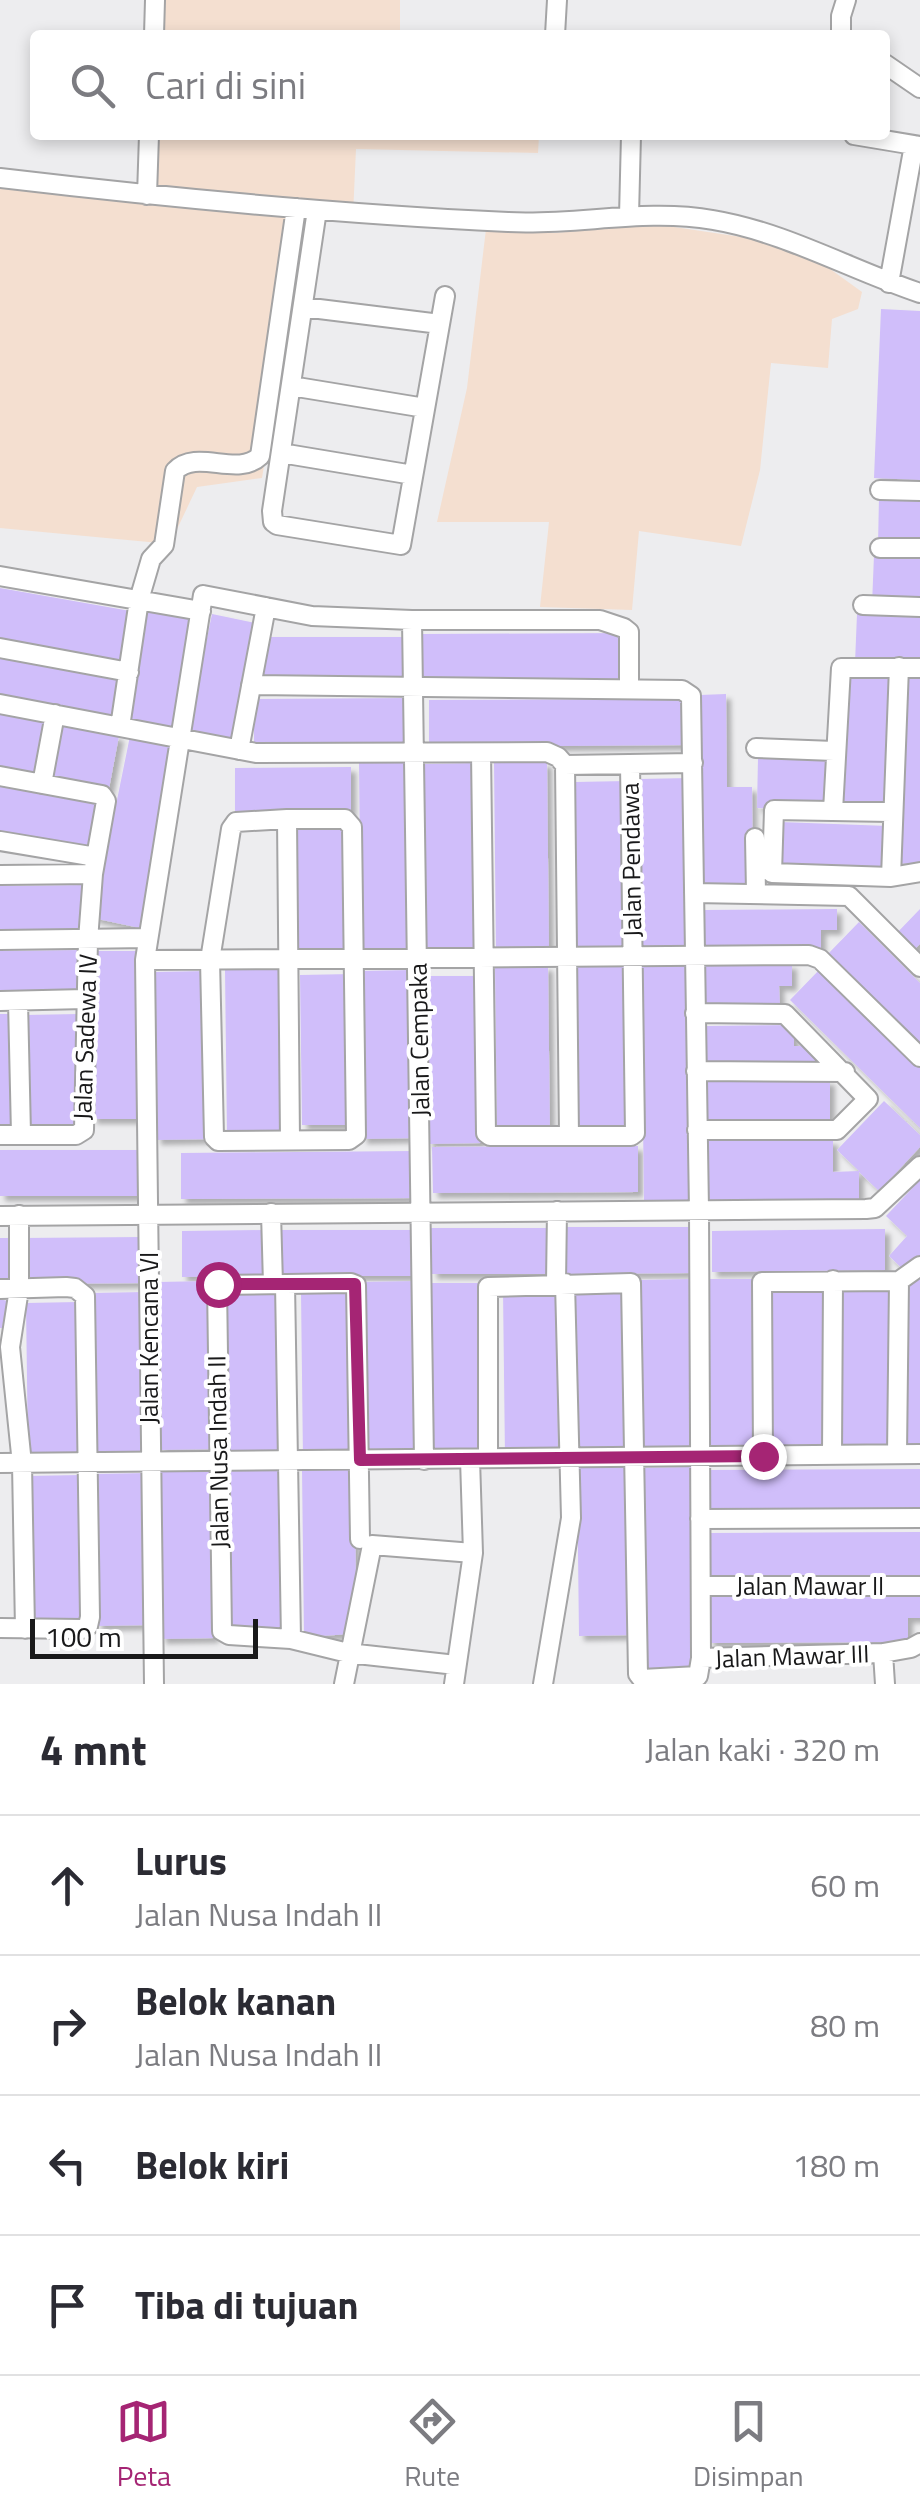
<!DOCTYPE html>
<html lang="id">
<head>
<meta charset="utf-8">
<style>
  body { margin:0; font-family:"Titillium Web",sans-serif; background:#f2f2f3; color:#2b2b33 }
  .scale { position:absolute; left:30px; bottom:25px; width:228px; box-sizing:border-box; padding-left:10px; border:5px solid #19191a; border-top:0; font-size:28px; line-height:35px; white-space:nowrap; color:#19191a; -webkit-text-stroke:8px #fff; paint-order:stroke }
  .stop { position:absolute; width:30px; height:30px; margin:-22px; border:8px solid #a52574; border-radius:50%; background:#fff }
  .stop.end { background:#a52574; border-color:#fff; box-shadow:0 2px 10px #0008 }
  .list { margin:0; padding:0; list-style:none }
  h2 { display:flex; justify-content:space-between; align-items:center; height:130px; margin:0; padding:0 40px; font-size:42px }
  h2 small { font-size:32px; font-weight:400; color:#7c7c81 }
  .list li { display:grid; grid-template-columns:65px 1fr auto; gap:30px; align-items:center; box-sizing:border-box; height:140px; padding:0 40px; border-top:2px solid #e1e1e2 }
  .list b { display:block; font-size:38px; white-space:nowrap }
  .list p { margin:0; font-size:32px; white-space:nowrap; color:#7c7c81 }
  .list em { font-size:32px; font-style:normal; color:#7c7c81 }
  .icon { flex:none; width:55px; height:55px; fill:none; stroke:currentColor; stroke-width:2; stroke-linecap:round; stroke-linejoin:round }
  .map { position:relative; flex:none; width:920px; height:1684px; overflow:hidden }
  .search { position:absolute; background:#fff; box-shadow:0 5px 15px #0003; left:30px; right:30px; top:30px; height:110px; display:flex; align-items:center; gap:25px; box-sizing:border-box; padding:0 35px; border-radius:10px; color:#7c7c81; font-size:38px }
  .sheet { height:690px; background:#fff }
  nav { display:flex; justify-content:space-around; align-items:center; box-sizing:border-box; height:140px; border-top:2px solid #e1e1e2; background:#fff; font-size:28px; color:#7c7c81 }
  nav a { display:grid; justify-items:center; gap:5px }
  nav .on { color:#a52574 }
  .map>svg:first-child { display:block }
  .industrial { fill:#f4dfd0 }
  .building { fill:#d0befa; filter:url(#shadow) }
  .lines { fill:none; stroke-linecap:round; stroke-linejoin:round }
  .minor-casing { stroke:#a4a4a5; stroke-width:22 }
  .minor { stroke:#fff; stroke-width:18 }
  .route { stroke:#a52574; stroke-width:12 }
  .labels { text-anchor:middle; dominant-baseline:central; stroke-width:8; stroke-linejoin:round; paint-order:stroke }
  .street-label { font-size:25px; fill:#19191a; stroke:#fff }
</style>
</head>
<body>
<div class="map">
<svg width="920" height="1684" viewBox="0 0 920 1684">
  <defs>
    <filter id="shadow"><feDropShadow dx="5" dy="5" stdDeviation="2.5" flood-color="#0004"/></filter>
  </defs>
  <rect width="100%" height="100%" fill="#ededef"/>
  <path class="industrial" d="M160,0H400V35H159Z
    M155,135H539L538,153L356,149L353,215L305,220L262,478L197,487L170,544L0,528V184L151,202Z
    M654,224L755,239L826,266L862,292L858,309L832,319L828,368L771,363L760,470L741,546L639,531L632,610L540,607L549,522H437L467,388L486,229L554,233Z"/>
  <path class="building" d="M881,309L920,311V480L874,478Z
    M879,497L920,498V547L878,546Z
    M874,555L920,557V606L872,605Z
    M0,588L136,612L126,670L0,647Z
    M149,603L197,613L173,733L125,722Z
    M212,614L260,624L236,741L188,731Z
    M857,614L920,615V665L855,663Z
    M626,633V679L422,680V634Z
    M262,637H409V683H263Z
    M0,652L126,675L118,722L0,701Z
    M901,674L920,675V864L893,863Z
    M845,675L895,678L890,807L840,805Z
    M726,694L727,787H752L753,890H702L700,695Z
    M411,698V745H254V699Z
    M688,699V745L429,747V700Z
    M0,714L119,736L108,794L0,774Z
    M130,736L178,746L140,928L93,918Z
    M758,758L830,761L829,810L757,808Z
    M412,762L415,954L361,955L359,763Z
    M494,762H547L549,952H496Z
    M476,763L479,950L426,951L423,764Z
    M351,767V814H235V768Z
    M691,778L693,946L640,947L638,779Z
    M0,779L103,798L93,856L0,839Z
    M628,781L630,949L577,950L575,782Z
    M780,822L888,826L887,875L779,871Z
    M349,823L350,954L297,955L295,824Z
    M88,885V931L0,932V886Z
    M837,909V930H821V951L705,952L704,910Z
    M920,909V944L911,953L894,936Z
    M859,922L920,983V1047L826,956Z
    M80,950V997H0V951Z
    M90,951H143L145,1119H92Z
    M694,961L697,1202H644L641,962Z
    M792,964V986H779L780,1006H705V965Z
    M630,965L632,1133L579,1134L577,966Z
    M548,966L550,1134H497L495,967Z
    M822,967L920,1063V1128L790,1000Z
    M278,968L280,1136L227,1137L225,969Z
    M413,970L415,1138L362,1139L360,971Z
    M207,971L210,1139L156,1140L154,972Z
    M353,974L355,1125H302L300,975Z
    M425,976H479L481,1143L428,1144Z
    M0,1014H12L14,1132H0Z
    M79,1014L80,1133H27L25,1015Z
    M794,1025V1046H818V1066L707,1067V1026Z
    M830,1080V1121L706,1122L705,1081Z
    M884,1101L920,1135V1147L879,1191L859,1172V1200L707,1201L706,1140H833V1172L859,1171L837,1150Z
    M638,1146V1192L433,1193L432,1147Z
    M0,1150H142V1196H0Z
    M415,1151L416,1198L181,1199V1153Z
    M920,1180V1261L908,1274L889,1256L907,1236L886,1216Z
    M558,1227H691V1273L559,1274Z
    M431,1228H554V1274H432Z
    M885,1229V1270L712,1272V1231Z
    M270,1230V1276L182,1277V1231Z
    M273,1230H417V1276H273Z
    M145,1237L146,1283L22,1284L21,1238Z
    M0,1238H17V1284H0Z
    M691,1279L693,1447L640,1448L638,1280Z
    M702,1279H755L757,1446L704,1447Z
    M902,1280H920V1448H904Z
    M211,1281L213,1449L160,1450L158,1282Z
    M416,1281L418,1449L365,1450L362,1282Z
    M822,1282L824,1450H771L768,1283Z
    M429,1283H482L484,1450L431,1451Z
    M627,1284L629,1452L576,1453L574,1285Z
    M556,1289L558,1457H505L503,1290Z
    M892,1290L894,1453L841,1454L839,1291Z
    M354,1291L356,1459L303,1460L301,1292Z
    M145,1292L147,1460L94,1461L92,1293Z
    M224,1293H277L280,1461H226Z
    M0,1299L7,1301L2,1328H0Z
    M79,1302L81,1454L28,1455L26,1303Z
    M228,1466H281L283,1633L230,1634Z
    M630,1467L632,1635L579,1636L577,1468Z
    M693,1467L696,1670L643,1671L640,1468Z
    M355,1468L356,1605L351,1634L304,1637L302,1469Z
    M920,1469V1515L711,1516V1470Z
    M212,1470L214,1638L161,1639L159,1471Z
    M148,1473L149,1625L97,1626L94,1474Z
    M81,1475L83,1627L30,1628L28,1476Z
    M920,1532V1578L708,1579V1533Z
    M920,1596V1618H908V1642L709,1643V1597Z"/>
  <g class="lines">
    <defs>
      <path id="minor" d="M154,35L155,0
        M555,35L557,0
        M841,35V16L846,0
        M885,64L920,88
        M854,135L920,146
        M0,178C169,198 338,214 508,222C576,226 644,208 713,220C785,232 851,270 920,293
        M147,195L149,135
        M317,210L272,511L273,522L277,525L401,545L445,296
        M629,216L631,135
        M889,283L914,145
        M303,307L440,324
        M291,386L425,408
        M281,453L413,475
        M880,490L920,491
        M880,548H920
        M0,576L201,611
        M863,605L920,607
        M412,620L424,1460
        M0,648L129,672
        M251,685L682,690L691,696L699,1210L701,1658L698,1676L642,1679L638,1674L631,1283L488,1287V1458
        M0,704L256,753L547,752L558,757L565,765L569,1136
        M120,727L139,600L151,559L164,545L175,471C197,448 237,478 260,456L296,208
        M756,748L834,751
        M239,750L266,607
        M481,753L486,1133L490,1136H631L635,1133L630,764
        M565,765L693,763
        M0,776L102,795L106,801L93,874L88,940L84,1130L76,1135H0
        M42,784L55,714
        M833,811L841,668H920
        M891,812L774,810L772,873L891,877L920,872
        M287,819H345L352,827L356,1135L349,1140L218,1141L214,1137L210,960L231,829L236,822Z
        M287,819L290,1140
        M755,838L756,892
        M0,841L96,857
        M0,875L93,874
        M891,877L899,667
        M694,893L849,896L920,967
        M0,940L148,938
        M145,960L809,955L820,959L920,1057
        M0,1001L85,999
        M18,1001L21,1134
        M695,1013L785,1014L868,1099L837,1130H697
        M696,1071L845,1072
        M271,1213L273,1284
        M19,1215V1289L10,1347L22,1464L25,1629
        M0,1216L866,1209L875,1208L920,1166
        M556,1283L557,1211
        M285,1284L291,1639
        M0,1289L66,1287L75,1288L85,1296L90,1617L88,1626L82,1629L0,1628
        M897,1454L899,1281
        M832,1455L833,1280
        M763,1456L762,1282L899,1281L920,1266
        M0,1463L920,1454
        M700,1519L920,1518
        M360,1539L356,1285L351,1283L217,1285L222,1631L229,1635L291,1639L348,1653L456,1665
        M701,1586H920
        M883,1653L885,1684
        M701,1658L883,1653L911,1648L920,1643
        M154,1684L145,960L203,595L312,616L412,620H600L624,628L629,632V689
        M344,1684L372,1545L473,1553
        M454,1684L473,1553L470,1459
        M543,1684L571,1518L565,1283"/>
    </defs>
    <use href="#minor" class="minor-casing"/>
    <use href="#minor" class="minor"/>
  </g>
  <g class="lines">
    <path class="route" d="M218,1284H355L360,1460L763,1456"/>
  </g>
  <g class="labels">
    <g class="street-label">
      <text transform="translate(631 860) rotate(-91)">Jalan Pendawa</text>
      <text transform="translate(85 1037) rotate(-88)">Jalan Sadewa IV</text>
      <text transform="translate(419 1040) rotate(-91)">Jalan Cempaka</text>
      <text transform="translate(149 1338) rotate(-90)">Jalan Kencana VI</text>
      <text transform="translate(218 1452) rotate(-91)">Jalan Nusa Indah II</text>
      <text x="810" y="1586">Jalan Mawar II</text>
      <text transform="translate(792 1656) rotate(-2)">Jalan Mawar III</text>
    </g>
  </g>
</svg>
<div class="scale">100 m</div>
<div class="stop" style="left:218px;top:1284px"></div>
<div class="stop end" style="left:763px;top:1456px"></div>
<div class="search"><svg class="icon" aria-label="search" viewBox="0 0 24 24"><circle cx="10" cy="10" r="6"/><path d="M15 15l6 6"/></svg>Cari di sini</div>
</div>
<section class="sheet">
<h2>4 mnt<small>Jalan kaki · 320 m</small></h2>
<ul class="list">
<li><svg class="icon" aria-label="ahead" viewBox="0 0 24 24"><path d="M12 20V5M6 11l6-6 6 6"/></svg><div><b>Lurus</b><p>Jalan Nusa Indah II</p></div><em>60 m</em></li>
<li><svg class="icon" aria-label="right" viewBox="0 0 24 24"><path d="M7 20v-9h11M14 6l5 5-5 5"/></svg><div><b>Belok kanan</b><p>Jalan Nusa Indah II</p></div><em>80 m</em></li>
<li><svg class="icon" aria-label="left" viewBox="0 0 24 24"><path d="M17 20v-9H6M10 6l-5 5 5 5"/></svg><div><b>Belok kiri</b></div><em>180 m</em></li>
<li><svg class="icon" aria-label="arrive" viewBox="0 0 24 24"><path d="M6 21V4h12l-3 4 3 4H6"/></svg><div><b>Tiba di tujuan</b></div></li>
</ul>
</section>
<nav>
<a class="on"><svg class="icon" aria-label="map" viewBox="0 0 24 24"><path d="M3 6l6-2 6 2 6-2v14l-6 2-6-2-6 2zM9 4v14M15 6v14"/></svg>Peta</a>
<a><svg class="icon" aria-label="directions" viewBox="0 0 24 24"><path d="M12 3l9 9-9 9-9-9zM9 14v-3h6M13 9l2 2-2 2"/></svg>Rute</a>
<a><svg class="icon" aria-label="saved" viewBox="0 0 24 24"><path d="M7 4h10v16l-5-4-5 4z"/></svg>Disimpan</a>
</nav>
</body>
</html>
